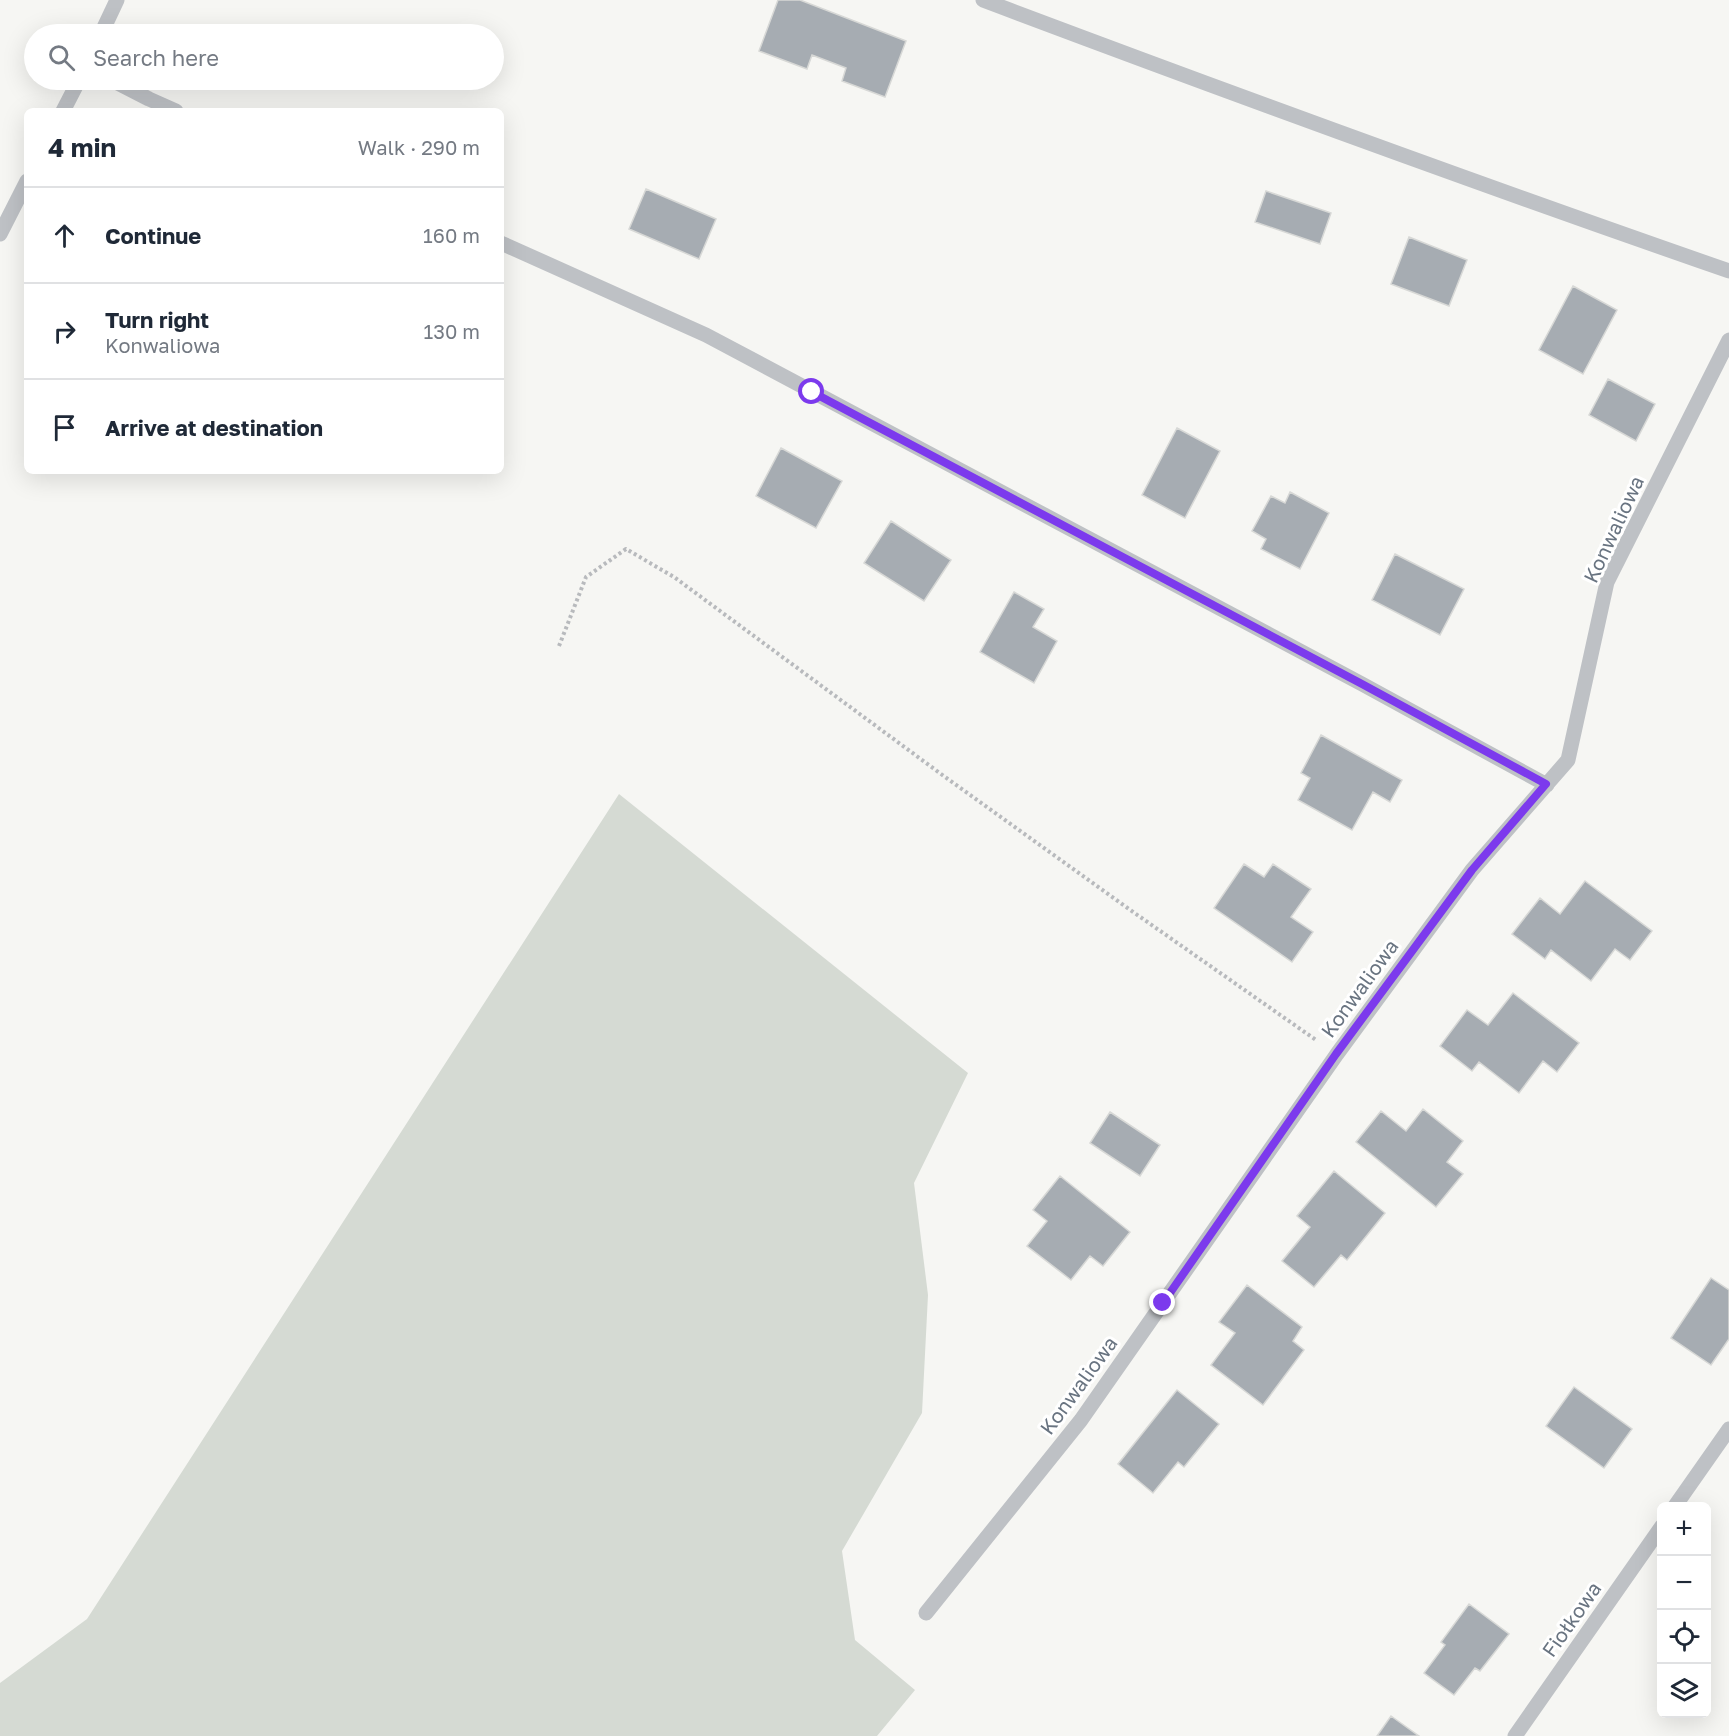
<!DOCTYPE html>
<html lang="en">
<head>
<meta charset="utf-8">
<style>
  body { margin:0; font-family:"Golos Text",sans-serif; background:#f2f2f3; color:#1f2937 }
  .controls { position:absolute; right:18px; bottom:18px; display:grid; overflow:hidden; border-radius:9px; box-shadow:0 6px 24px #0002 }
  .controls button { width:54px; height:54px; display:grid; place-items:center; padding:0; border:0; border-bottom:2px solid #e0e1e3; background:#fff; color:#1f2937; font:30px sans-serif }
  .stop { position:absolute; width:18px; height:18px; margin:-14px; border:4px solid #7c3aed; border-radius:50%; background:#fff }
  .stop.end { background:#7c3aed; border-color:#fff; box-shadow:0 2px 6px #0008 }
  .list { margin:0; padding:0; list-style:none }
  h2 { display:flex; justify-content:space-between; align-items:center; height:78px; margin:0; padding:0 24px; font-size:26px }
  h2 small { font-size:20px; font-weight:400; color:#747a83 }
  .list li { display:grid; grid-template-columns:39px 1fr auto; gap:18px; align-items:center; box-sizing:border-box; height:96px; padding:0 24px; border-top:2px solid #e0e1e3 }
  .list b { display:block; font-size:22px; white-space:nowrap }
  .list p { margin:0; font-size:20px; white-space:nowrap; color:#747a83 }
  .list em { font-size:20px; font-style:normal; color:#747a83 }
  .icon { flex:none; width:33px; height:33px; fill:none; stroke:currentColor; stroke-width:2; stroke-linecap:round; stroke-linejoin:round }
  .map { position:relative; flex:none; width:1729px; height:1736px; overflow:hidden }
  .search { position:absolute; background:#fff; box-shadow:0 6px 24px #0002; left:24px; top:24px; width:480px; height:66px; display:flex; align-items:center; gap:15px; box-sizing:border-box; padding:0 21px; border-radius:33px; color:#747a83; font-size:22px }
  .panel { position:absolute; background:#fff; box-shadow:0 6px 24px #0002; left:24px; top:108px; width:480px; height:366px; border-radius:9px }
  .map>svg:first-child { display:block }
  .green { fill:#d5dad3 }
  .building { fill:#a6acb2; stroke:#d7d8d6; stroke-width:1.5 }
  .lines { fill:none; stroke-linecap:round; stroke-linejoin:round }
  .path { stroke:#b8babd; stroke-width:4; stroke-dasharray:3 3; stroke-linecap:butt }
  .service { stroke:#bec1c5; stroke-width:15 }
  .route { stroke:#7c3aed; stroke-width:8 }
  .labels { text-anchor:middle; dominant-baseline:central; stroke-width:6; stroke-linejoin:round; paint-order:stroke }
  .street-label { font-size:20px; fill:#697481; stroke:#fff }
</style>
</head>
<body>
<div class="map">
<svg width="1729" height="1736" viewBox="0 0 1729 1736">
  <rect width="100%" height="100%" fill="#f6f6f3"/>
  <path class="green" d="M619,794L968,1073L914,1183L928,1295L922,1413L842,1551L855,1640L915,1690L877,1736H0V1683L87,1619Z"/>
  <path class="building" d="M778,0H800L906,41L885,97L842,81L846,68L812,55L807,69L759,51Z
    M646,189L716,219L699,259L629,229Z
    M1266,191L1331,213L1320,244L1255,222Z
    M1409,237L1467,260L1449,306L1391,284Z
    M1573,286L1617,310L1583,374L1539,350Z
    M1608,379L1655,404L1636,441L1589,415Z
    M1177,428L1220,451L1185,518L1142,495Z
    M781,448L842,481L816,528L756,496Z
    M1290,492L1329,513L1300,569L1261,549L1266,539L1252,531L1271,496L1285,503Z
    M891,521L951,560L924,601L864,563Z
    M1395,554L1464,589L1440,635L1372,600Z
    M1014,592L1044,609L1033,627L1057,641L1034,683L980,652Z
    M1321,735L1402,780L1390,802L1373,792L1352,830L1298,800L1310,778L1301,773Z
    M1244,864L1264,877L1273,864L1311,889L1291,917L1313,932L1292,962L1214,908Z
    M1585,881L1652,931L1630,960L1615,949L1591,981L1551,950L1545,959L1512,934L1540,898L1560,914Z
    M1513,993L1579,1043L1557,1072L1543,1061L1519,1093L1479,1062L1472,1071L1440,1046L1467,1010L1488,1025Z
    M1423,1109L1463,1141L1447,1162L1463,1174L1436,1207L1356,1142L1381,1111L1406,1131Z
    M1110,1112L1160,1145L1140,1176L1090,1143Z
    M1334,1171L1385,1213L1347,1260L1341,1255L1314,1287L1282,1261L1310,1227L1297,1216Z
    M1060,1176L1130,1232L1103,1266L1090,1256L1071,1280L1027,1246L1047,1221L1033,1210Z
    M1711,1278L1729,1290V1339L1711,1365L1671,1338Z
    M1247,1285L1302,1327L1293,1341L1304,1350L1263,1405L1211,1365L1235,1333L1219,1322Z
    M1574,1387L1632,1429L1604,1468L1546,1426Z
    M1177,1390L1219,1424L1184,1467L1178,1462L1153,1493L1118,1464Z
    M1469,1604L1509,1634L1480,1671L1475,1668L1454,1695L1424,1673L1445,1645L1441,1642Z
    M1391,1716L1419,1736H1377Z"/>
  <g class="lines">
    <path class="path" d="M559,646L586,577L626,549L674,577L941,774L1136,914L1316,1040"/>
    <path class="service" d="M983,0C1230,93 1479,184 1729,271
      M101,34L117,0
      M112,80L149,99L176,111
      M63,111L79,80
      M0,234L27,181
      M501,243L706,335L1362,684L1547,785
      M1675,1506L1729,1429
      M926,1613L1081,1420L1337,1054L1472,870L1568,760L1607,582L1729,340
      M1515,1736L1662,1526"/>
  </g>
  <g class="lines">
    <path class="route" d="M812,392L1362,684L1546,784L1472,870L1336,1054L1163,1303"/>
  </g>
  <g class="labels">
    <g class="street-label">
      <text transform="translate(1613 529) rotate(-65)">Konwaliowa</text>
      <text transform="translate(1359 988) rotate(-54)">Konwaliowa</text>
      <text transform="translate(1078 1385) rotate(-54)">Konwaliowa</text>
      <text transform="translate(1571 1619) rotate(-55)">Fiołkowa</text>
    </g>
  </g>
</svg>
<div class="controls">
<button>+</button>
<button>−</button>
<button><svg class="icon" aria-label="locate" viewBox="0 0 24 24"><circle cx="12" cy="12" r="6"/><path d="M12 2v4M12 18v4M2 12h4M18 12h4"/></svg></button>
<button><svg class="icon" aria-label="layers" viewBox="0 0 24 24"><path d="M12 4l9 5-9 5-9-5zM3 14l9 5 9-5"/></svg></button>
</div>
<div class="stop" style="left:812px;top:392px"></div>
<div class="stop end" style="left:1163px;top:1303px"></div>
<div class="search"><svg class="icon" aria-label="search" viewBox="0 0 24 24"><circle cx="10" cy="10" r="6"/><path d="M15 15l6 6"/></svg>Search here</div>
<section class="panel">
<h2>4 min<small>Walk · 290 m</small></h2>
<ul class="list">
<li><svg class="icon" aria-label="ahead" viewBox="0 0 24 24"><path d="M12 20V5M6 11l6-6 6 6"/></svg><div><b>Continue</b></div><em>160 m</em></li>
<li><svg class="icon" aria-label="right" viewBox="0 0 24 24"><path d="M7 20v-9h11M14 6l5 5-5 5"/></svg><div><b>Turn right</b><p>Konwaliowa</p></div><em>130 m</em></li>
<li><svg class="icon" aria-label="arrive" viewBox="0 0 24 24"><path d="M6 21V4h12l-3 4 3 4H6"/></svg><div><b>Arrive at destination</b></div></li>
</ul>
</section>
</div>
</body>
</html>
